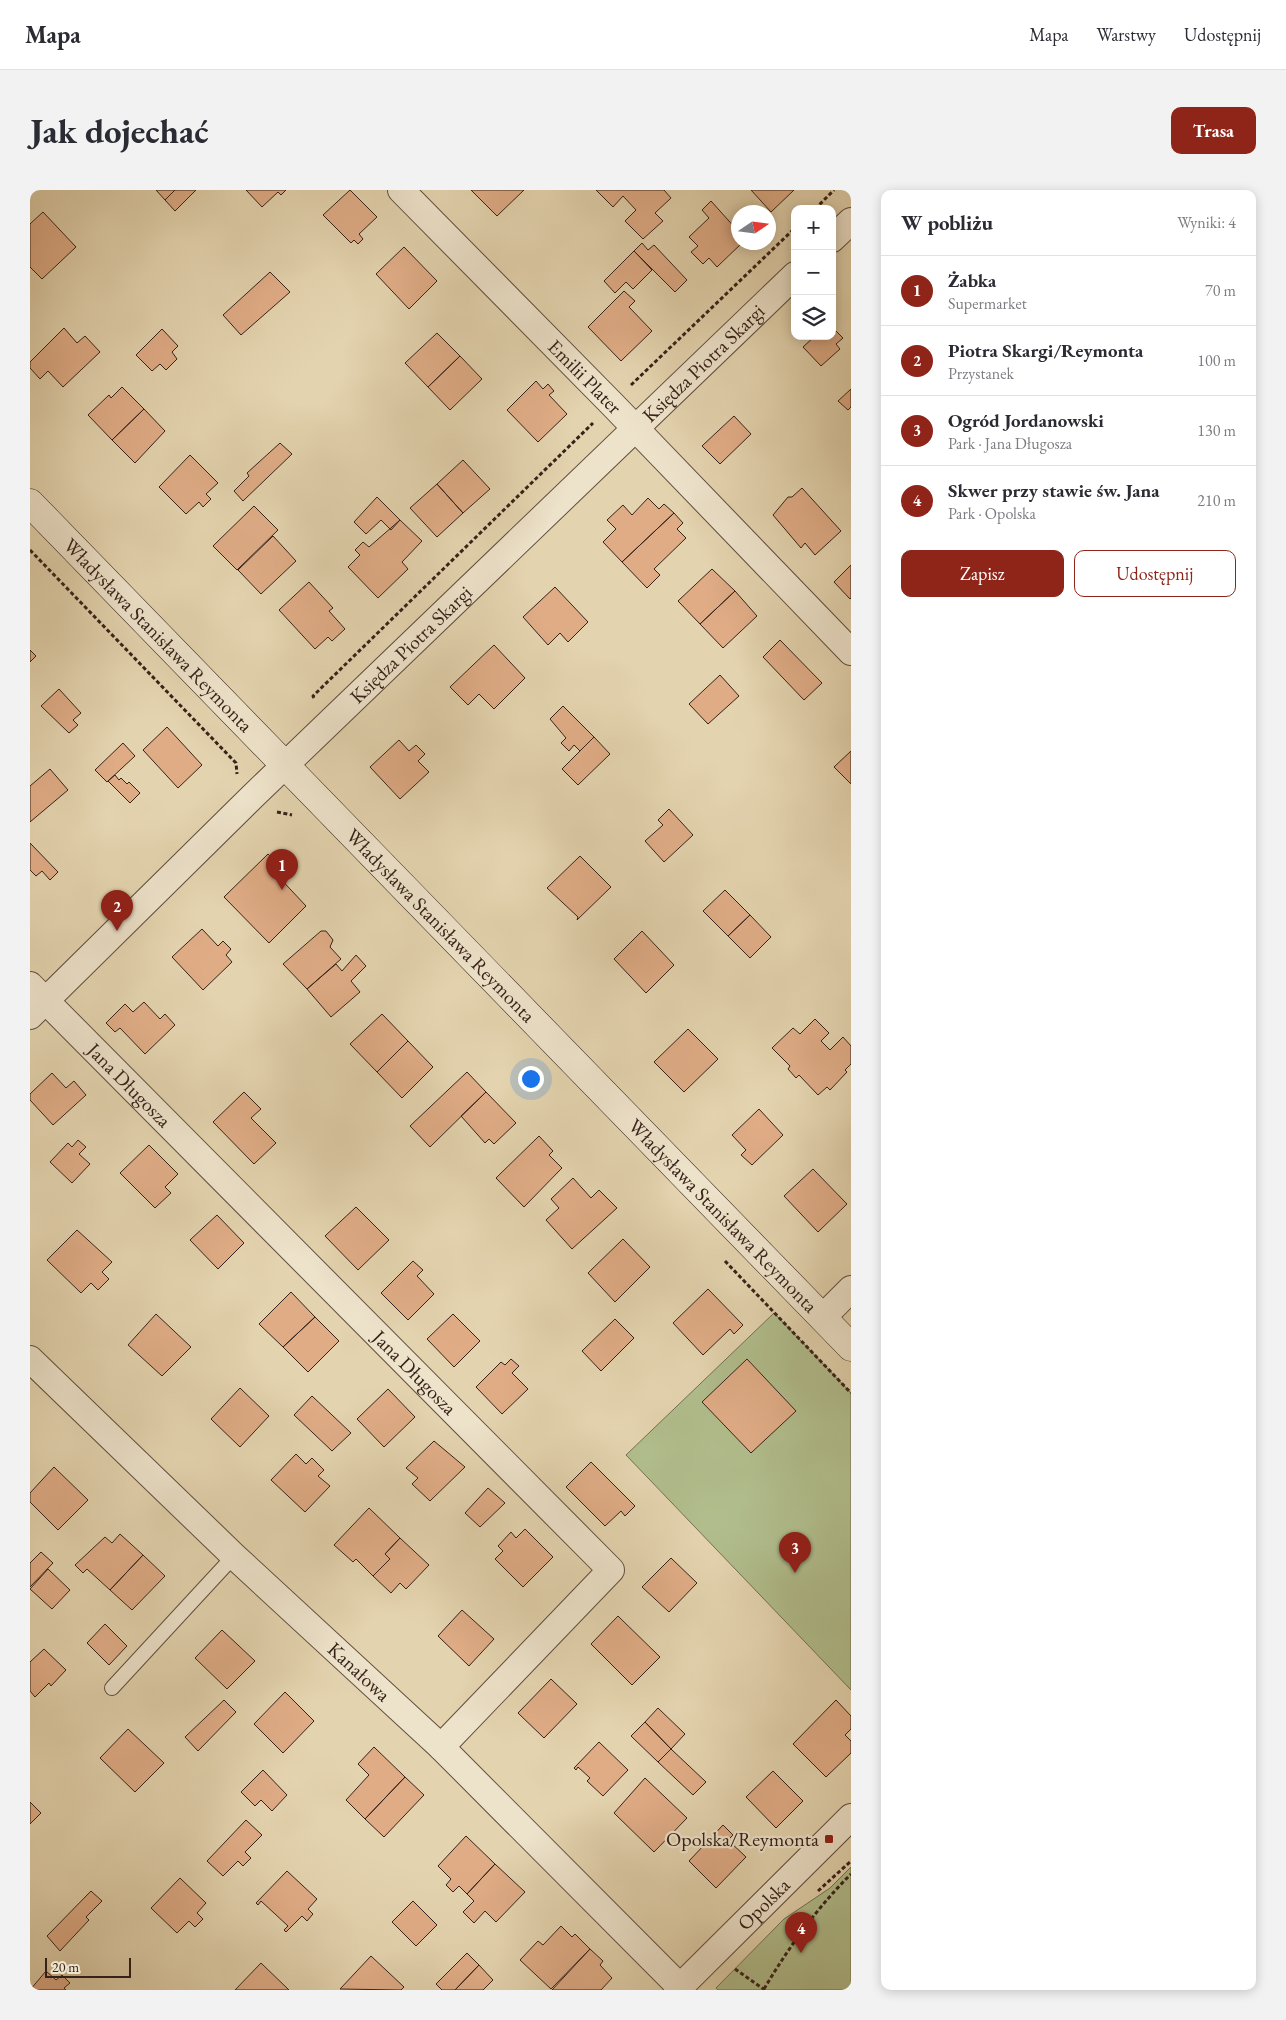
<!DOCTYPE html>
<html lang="pl">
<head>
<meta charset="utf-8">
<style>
  body { margin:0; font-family:"EB Garamond",serif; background:#f2f2f3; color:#2b2b33 }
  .controls { position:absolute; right:15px; top:15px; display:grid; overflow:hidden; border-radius:10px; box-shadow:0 2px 12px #0003 }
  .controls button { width:45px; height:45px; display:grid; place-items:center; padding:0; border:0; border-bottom:1px solid #e1e1e2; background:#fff; color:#2b2b33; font:25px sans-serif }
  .compass { position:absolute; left:701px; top:15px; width:45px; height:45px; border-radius:50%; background:#fff; box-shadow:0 2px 12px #0003; rotate:77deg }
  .scale { position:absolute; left:15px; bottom:12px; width:86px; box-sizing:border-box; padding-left:5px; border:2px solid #362219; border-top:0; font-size:14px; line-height:18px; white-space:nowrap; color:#362219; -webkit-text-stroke:4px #ede2ca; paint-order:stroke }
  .you { position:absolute; left:500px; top:888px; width:18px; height:18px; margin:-12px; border:4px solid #fff; border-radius:50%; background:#1a73e8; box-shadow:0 0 0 8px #1a73e833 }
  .badge { display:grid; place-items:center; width:32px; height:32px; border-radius:50%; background:#8f2418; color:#fff; font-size:16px; font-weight:700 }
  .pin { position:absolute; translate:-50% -41px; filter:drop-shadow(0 1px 2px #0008) }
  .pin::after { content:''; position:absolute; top:26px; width:18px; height:15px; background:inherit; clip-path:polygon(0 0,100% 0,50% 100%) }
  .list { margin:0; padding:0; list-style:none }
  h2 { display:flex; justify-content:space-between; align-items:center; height:65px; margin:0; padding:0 20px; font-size:21px }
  h2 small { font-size:16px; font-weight:400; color:#7c7c81 }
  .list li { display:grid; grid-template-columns:32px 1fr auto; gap:15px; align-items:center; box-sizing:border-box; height:70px; padding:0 20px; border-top:1px solid #e1e1e2 }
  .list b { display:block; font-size:19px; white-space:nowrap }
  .list p { margin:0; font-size:16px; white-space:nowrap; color:#7c7c81 }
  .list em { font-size:16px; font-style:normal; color:#7c7c81 }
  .actions { display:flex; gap:10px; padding:15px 20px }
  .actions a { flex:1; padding:11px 0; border:1px solid #8f2418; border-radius:10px; text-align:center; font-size:18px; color:#8f2418 }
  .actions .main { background:#8f2418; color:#fff }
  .icon { flex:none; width:28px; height:28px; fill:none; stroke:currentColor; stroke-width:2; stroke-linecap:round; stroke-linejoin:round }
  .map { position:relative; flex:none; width:821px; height:1800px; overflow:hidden; border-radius:10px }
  header { display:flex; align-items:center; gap:30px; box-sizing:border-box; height:70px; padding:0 25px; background:#fff; border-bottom:1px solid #e1e1e2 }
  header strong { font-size:24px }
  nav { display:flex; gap:28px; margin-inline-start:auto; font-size:18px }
  .intro { display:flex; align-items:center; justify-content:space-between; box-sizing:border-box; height:120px; padding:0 30px }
  h1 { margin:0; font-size:35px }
  .button { padding:12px 22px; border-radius:10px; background:#8f2418; color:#fff; font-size:18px; font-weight:700 }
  main { display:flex; gap:30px; padding:0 30px }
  aside { flex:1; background:#fff; border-radius:10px; box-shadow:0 2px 12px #0003 }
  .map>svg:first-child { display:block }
  .green { fill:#b1bd8c; stroke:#747052 }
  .building { fill:#dfac86; stroke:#362219 }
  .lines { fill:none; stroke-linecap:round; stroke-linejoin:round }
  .lane-casing { stroke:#614e3e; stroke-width:16 }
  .street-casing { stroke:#614e3e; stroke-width:28 }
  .secondary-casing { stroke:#362219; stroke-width:29 }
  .path { stroke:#362219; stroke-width:3; stroke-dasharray:4 2.5; stroke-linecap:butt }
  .lane { stroke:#ede2ca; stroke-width:14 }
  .street { stroke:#ede2ca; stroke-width:26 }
  .secondary { stroke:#ede2ca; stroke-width:28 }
  .poi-dot { fill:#8f2418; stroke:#ede2ca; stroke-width:2 }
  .labels { text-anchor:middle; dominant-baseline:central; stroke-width:4.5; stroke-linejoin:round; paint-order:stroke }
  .street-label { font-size:20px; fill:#362219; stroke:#ede2ca }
  .poi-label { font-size:20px; fill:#362219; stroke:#ede2ca; text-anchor:end }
</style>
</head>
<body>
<header>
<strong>Mapa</strong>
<nav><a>Mapa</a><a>Warstwy</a><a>Udostępnij</a></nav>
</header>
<div class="intro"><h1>Jak dojechać</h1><a class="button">Trasa</a></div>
<main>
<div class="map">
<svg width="821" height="1800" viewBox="0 0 821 1800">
  <rect width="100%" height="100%" fill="#e3d3ae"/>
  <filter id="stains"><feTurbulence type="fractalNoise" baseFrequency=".004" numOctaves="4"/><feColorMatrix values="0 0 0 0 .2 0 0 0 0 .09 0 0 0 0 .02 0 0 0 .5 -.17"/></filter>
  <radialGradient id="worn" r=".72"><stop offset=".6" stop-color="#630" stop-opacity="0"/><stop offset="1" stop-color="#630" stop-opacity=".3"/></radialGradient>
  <path class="green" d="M744,1123L821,1203V1500L596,1265Z
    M821,1677V1800H688L686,1798L754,1729L800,1698Z"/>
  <path class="building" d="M126,0H145L135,10Z
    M145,0H166L145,21L135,10Z
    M216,0H256L251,5L248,2L232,17Z
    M320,0L347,27L329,44L333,49L328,54L324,50L321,53L293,25Z
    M441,0H494L467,26Z
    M566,0H634L641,8L625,23L633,31L613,49L595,31L606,20L593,6L583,17Z
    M721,0H764L741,22Z
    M681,11L708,41V52H713L687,77L679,68L673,74L661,62L668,56L659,47L679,28L672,20Z
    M13,22L46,57L12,89L0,77V34Z
    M612,53L618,60L624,55L657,90L645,102L604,61Z
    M374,57L407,91L379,119L346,84Z
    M604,61L622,80L603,99L596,92L585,103L574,91Z
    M240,82L260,102L211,145L193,125Z
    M594,101L605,111L599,117L622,141L591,171L558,137Z
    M802,137L813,148L806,154L810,159L791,176L773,157L785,146H802Z
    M34,138L47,153L55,146L70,162L33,197L18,181L10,189L0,178V172Z
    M132,139L148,156L142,162L147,169L136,180L130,174L122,181L106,165Z
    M407,143L430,166L398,197L375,173Z
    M430,166L452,189L420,220L398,197Z
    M506,191L513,199L518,194L524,201L519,205L537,224L508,252L477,220Z
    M92,197L114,219L82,250L58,225L79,205L81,208Z
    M821,199V217L818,220L808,211Z
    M114,219L135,241L105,273L82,250Z
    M704,226L721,244L690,274L672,256Z
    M250,253L262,264L213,311L204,301L219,286L217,283Z
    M160,265L188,293L176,304L181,309L173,317L169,312L156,324L129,297Z
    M433,270L460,299L433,323L407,294Z
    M407,294L433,323L407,347L380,318Z
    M772,298L811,341L785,365L775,353L771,358L743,325L758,307H762Z
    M347,307L370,330L361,340L351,330L336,344L324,332Z
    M618,308L629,319L634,314L644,323L592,372L573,352L586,339L577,330L593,315L602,325Z
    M224,316L248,340L207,380L183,356Z
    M644,323L653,333L647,339L656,348L624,379L630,385L617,398L592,372Z
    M370,330L392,351L372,372L378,379L348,408L318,377L330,365L325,360L333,352L339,357Z
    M243,346L266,371L231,404L208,380Z
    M821,375V408L820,409L804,392Z
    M682,379L705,401L670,434L648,411Z
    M279,392L303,418L299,421L315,439L302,451L298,447L285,459L249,420Z
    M525,397L558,432L538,452L530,443L518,455L493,427Z
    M705,401L727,426L693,458L670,434Z
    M750,450L792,493L774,510L733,467Z
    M464,455L495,488L464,519L449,504L438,515L420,497Z
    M0,460L6,466L0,472Z
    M690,485L709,506L678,534L659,514Z
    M29,499L51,523L43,530L48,535L39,543L11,516Z
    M533,516L564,547L550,561L544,555L539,561L531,553L536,548L520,529Z
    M137,537L172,575L148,598L113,560Z
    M564,547L580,564L548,595L532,579Z
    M369,550L379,561L386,555L395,564L388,571L399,582L370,609L340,577Z
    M93,553L105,566L77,592L65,580Z
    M821,561V594L804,577Z
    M20,579L38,600L0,632V596Z
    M85,585L89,590L91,588L97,594L99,592L110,603L100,613L78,591Z
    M639,619L663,645L634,672L615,651L633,635L628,630Z
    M0,653L28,682L20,690L12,681L6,686L0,680Z
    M238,664L252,678L246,684L276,716L239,753L194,707Z
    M550,666L581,697L547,730L548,727L517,698Z
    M695,700L720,725L698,746L673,721Z
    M720,725L741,747L720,768L698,746Z
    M172,739L188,756L193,751L201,759L196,765L202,772L173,800L142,767Z
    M291,741H296L303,750L300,757L311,769L277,799L253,774Z
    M612,741L644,775L616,803L584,769Z
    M326,765L336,776L321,791L330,802L301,827L277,799L306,774L312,781Z
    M114,812L130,829L135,824L145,835L115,864L90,838L85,842L76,833L95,814L103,822Z
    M352,824L378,851L347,882L320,854Z
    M785,829L799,843L791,851L800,860L813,847L821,856V874L815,880L817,882L800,900L797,897L788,905L769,885L766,888L758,879L760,876L742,858L763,838L770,844Z
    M658,839L688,869L654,902L624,872Z
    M378,851L403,877L372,908L347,882Z
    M437,882L456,902L400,957L380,936Z
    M22,883L36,898L44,891L56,905L23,935L0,910V904Z
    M214,902L231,919L221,928L246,953L224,974L183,932Z
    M456,902L486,933L464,954L459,949L455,953L431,926Z
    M729,919L753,945L722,975L711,965L716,960L702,945Z
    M509,946L523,961L519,965L532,978L494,1017L466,988Z
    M48,950L56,957L49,964L60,974L42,993L20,972L38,953L42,957Z
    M119,955L148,984L135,997L141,1003L125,1018L90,983Z
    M783,979L817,1014L788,1042L754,1006Z
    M543,988L561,1008L569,1000L587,1018L542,1059L516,1030L529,1018L521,1009Z
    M326,1017L359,1050L328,1080L295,1046Z
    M187,1025L214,1053L188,1079L160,1050Z
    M47,1040L82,1072L72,1082L79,1089L68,1100L61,1093L51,1103L17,1070Z
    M593,1049L620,1077L585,1112L558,1083Z
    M383,1071L393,1080L387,1086L404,1104L378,1130L351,1103Z
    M678,1099L713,1135L704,1144L700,1139L673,1165L643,1133Z
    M261,1102L285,1127L253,1157L229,1134Z
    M126,1124L161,1157L132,1186L98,1155Z
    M423,1124L450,1151L424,1177L397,1149Z
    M285,1127L309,1151L278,1182L253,1157Z
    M585,1129L604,1148L571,1181L552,1161Z
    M481,1169L489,1176L482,1183L498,1199L472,1224L446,1197L471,1172L475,1175Z
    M717,1169L766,1221L721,1263L672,1212Z
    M210,1198L239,1226L210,1257L181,1229Z
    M358,1199L385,1227L354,1257L327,1229Z
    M282,1206L321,1243L302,1261L264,1225Z
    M404,1251L435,1277L400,1311L382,1294L388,1288L376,1278Z
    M266,1264L276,1274L282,1268L294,1280L288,1286L300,1296L275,1322L241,1290Z
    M561,1272L605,1316L595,1326L591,1321L575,1336L536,1297Z
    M24,1277L58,1310L28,1340L0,1312V1303Z
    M458,1298L475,1313L450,1337L435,1323Z
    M339,1318L370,1348L355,1364L360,1369L343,1386L326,1369L323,1372L304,1355Z
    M495,1339L523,1367L493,1397L465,1369L473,1361L468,1356L481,1342L486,1348Z
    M90,1344L113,1365L80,1400L57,1379L53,1383L45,1375L75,1347L82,1353Z
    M370,1348L399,1375L376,1399L370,1393L361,1403L343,1386L360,1369L355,1364Z
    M11,1362L23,1373L0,1397V1373Z
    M113,1365L135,1386L102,1420L80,1400Z
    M641,1368L667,1393L639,1422L612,1397Z
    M18,1379L40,1400L22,1419L0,1399Z
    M432,1420L464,1449L439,1476L408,1446Z
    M588,1426L630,1467L602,1495L561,1454Z
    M75,1434L97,1456L79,1475L57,1453Z
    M192,1440L225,1471L197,1499L165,1468Z
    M14,1459L36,1480L21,1496L19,1493L5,1507L0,1501V1472Z
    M521,1489L547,1514L514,1548L488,1523Z
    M255,1502L284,1531L253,1563L224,1534Z
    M194,1510L206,1522L168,1561L155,1547Z
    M806,1510L821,1526V1539L815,1545L821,1551V1563L796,1587L763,1554Z
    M628,1518L655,1544L641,1559L615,1532Z
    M615,1532L641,1559L628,1572L601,1546Z
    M98,1539L134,1573L105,1602L70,1568Z
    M569,1552L598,1580L573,1606L557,1591L560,1588L548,1577L546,1580L544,1578Z
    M344,1557L375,1587L335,1629L316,1610L339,1585L328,1574Z
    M641,1559L676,1592L663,1605L628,1572Z
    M233,1580L257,1605L242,1621L231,1610L225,1616L211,1602Z
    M743,1581L773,1611L746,1638L716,1607Z
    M375,1587L394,1605L354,1647L335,1629Z
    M615,1588L657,1628L624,1662L584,1623Z
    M0,1612L11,1623L0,1634Z
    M216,1630L232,1645L215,1662L221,1668L213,1676L208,1671L193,1686L177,1671Z
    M693,1635L703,1645L698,1650L716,1667L686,1698L659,1671Z
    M436,1646L465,1674L437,1704L429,1696L423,1702L416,1695L421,1689L408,1676Z
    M465,1674L495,1702L466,1732L455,1721L444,1733L433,1722L444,1711L437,1704Z
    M257,1681L287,1709L278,1719L283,1724L277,1731L272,1726L256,1742L254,1740L258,1736L231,1711L228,1715L226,1713Z
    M150,1688L176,1713L167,1723L173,1729L165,1737L159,1731L147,1743L121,1718Z
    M61,1701L72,1711L56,1727L59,1730L30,1761L17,1746Z
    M383,1711L407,1735L386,1756L362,1732Z
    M531,1736L542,1747L545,1744L560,1759L521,1799L490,1770L508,1751L513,1755Z
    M560,1759L573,1771L570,1775L582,1788L571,1800H522Z
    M437,1763L449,1775L425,1800H412L406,1794Z
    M341,1766L374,1797L371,1800L310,1799Z
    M231,1773L259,1800H205Z
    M449,1775L463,1790L453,1800H425Z
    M16,1781L26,1790L32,1785L40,1793L34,1798L36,1800H0Z"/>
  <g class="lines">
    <defs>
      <path id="lane" d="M82,1498L204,1366"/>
      <g id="street">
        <path id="s1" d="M371,0L582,214L821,462"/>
        <path d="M802,49L821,31"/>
        <path id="s2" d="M0,795L581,1380L411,1557"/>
        <path id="s3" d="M0,826L223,606L765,85"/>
        <path d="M793,1127L821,1099"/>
        <path id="s4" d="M0,1169L204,1366L411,1557L650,1797"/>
        <path id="s5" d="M647,1800L821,1627"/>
      </g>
      <g id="secondary">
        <path id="s6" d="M0,313L821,1157"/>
      </g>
    </defs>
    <use href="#lane" class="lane-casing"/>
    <use href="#street" class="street-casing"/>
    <use href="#secondary" class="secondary-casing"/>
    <path class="path" d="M785,19L804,0
      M601,195L765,38
      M0,360L206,573L207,584
      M284,508L283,506L563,233
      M247,622L262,625
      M695,1071L821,1203
      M788,1701L821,1671
      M705,1779L735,1800
      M734,1799C759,1757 786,1719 821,1684"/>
    <use href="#lane" class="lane"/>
    <use href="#street" class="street"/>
    <use href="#secondary" class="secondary"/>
  </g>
  <rect class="poi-dot" x="794" y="1644" width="10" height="10" rx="2.5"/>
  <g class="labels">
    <g class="street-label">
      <text stroke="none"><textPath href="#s3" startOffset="938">Księdza Piotra Skargi</textPath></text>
      <text stroke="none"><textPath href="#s1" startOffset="262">Emilii Plater</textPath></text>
      <text stroke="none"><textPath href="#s6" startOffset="184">Władysława Stanisława Reymonta</textPath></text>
      <text stroke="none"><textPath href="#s3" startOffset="532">Księdza Piotra Skargi</textPath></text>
      <text stroke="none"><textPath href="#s6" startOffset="589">Władysława Stanisława Reymonta</textPath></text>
      <text stroke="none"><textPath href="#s2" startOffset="141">Jana Długosza</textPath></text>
      <text stroke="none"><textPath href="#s6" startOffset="994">Władysława Stanisława Reymonta</textPath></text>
      <text stroke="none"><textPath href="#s2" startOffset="546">Jana Długosza</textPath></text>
      <text stroke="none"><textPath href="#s4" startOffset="454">Kanałowa</textPath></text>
      <text stroke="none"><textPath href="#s5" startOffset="122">Opolska</textPath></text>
    </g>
    <g class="poi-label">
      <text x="789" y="1649">Opolska/Reymonta</text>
    </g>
  </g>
  <rect width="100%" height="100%" filter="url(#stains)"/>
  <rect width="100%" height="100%" fill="url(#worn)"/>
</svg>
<div class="controls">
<button>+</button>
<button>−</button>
<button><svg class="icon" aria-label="layers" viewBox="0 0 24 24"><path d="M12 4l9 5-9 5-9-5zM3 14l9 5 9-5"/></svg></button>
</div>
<svg class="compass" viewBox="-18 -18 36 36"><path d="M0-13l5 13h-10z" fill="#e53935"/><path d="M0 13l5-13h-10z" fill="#7c7c81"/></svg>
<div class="scale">20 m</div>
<div class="you"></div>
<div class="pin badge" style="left:252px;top:700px">1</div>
<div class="pin badge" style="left:87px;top:741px">2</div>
<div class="pin badge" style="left:765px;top:1383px">3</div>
<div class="pin badge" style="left:771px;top:1763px">4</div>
</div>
<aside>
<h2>W pobliżu<small>Wyniki: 4</small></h2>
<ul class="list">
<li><span class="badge">1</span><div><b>Żabka</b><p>Supermarket</p></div><em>70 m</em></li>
<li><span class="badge">2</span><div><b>Piotra Skargi/Reymonta</b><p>Przystanek</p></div><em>100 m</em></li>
<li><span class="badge">3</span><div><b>Ogród Jordanowski</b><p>Park · Jana Długosza</p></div><em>130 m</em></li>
<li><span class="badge">4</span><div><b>Skwer przy stawie św. Jana</b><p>Park · Opolska</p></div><em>210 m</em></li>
</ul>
<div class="actions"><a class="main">Zapisz</a><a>Udostępnij</a></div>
</aside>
</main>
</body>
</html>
